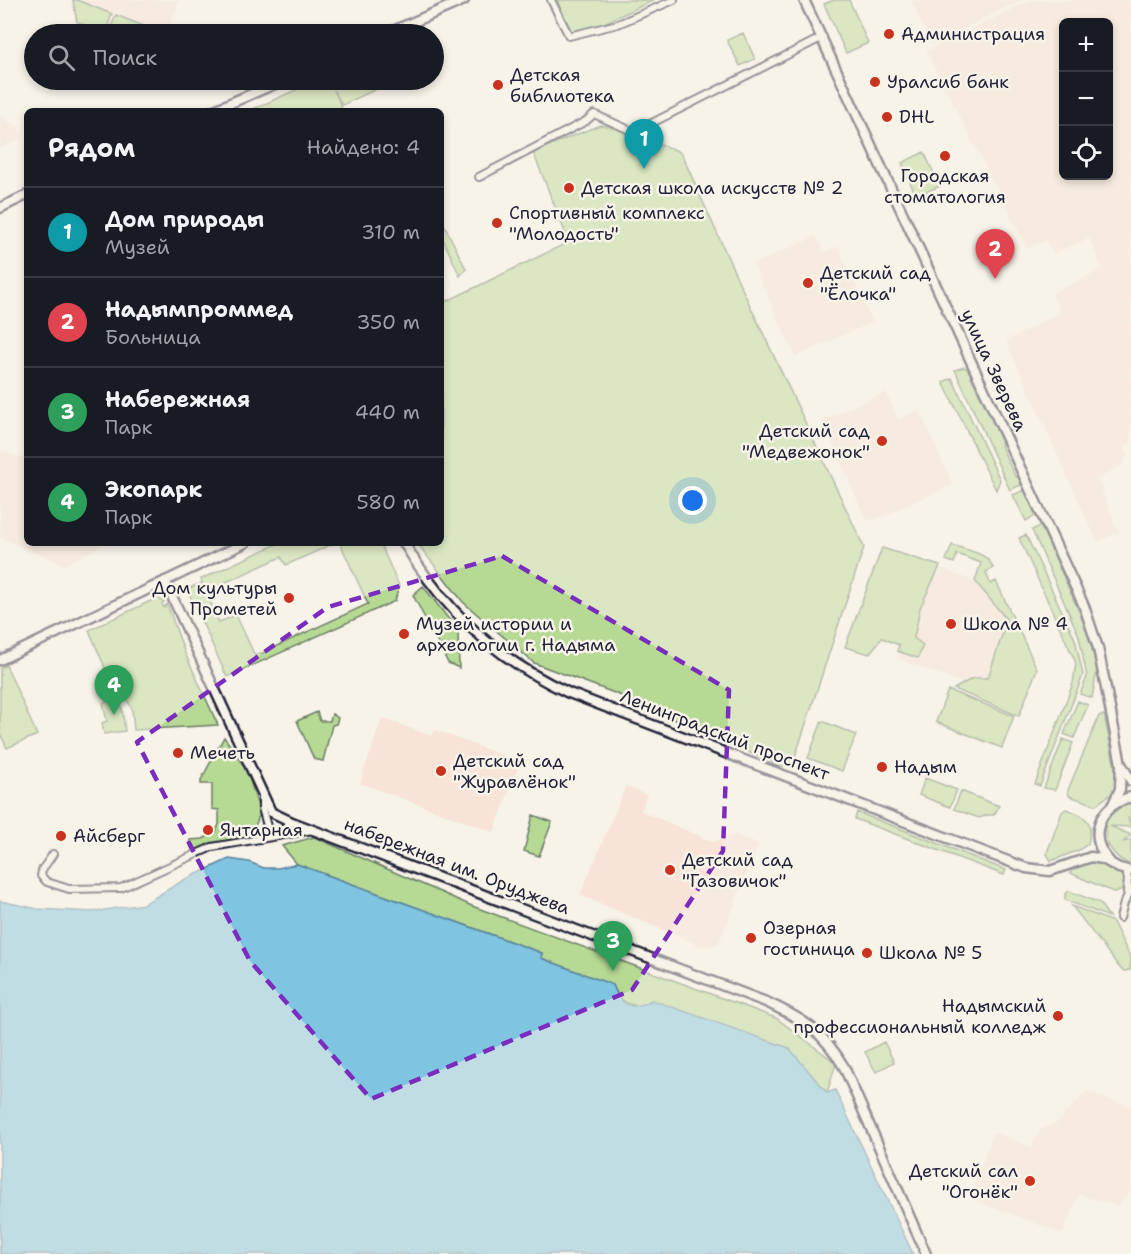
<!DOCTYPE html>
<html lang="ru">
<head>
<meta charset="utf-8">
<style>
  body { margin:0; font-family:"Shantell Sans",sans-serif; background:#20242c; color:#f1f3f6 }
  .controls { position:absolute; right:18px; top:18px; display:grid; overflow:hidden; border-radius:9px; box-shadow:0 3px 9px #0003 }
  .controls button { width:54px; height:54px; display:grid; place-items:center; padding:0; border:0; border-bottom:2px solid #363941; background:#171b24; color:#f1f3f6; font:30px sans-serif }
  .you { position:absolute; left:693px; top:501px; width:21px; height:21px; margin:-15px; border:4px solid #fff; border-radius:50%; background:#1a73e8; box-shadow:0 0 0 9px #1a73e833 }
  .badge { display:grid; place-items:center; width:39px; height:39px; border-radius:50%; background:#c8321e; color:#fff; font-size:20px; font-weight:700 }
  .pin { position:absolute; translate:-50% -50px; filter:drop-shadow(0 2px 3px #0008) }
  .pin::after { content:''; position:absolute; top:32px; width:21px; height:18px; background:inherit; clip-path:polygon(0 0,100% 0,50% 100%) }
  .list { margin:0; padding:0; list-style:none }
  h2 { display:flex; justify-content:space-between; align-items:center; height:78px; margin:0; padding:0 24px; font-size:26px }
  h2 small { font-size:20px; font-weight:400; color:#9ea1a6 }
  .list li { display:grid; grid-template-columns:39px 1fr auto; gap:18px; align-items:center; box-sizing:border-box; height:90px; padding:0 24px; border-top:2px solid #363941 }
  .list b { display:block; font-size:22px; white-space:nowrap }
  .list p { margin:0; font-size:20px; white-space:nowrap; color:#9ea1a6 }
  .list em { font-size:20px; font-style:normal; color:#9ea1a6 }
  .icon { flex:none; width:33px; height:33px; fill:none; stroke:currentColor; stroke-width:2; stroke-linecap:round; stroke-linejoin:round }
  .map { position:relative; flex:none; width:1131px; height:1254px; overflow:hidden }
  .search { position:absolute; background:#171b24; box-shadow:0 3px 9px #0003; left:24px; top:24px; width:420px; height:66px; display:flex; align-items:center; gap:15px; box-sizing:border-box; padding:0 21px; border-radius:33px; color:#9ea1a6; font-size:22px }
  .panel { position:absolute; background:#171b24; box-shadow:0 3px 9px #0003; left:24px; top:108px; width:420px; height:438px; border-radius:9px }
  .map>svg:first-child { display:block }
  .built { fill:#f7e3d7; fill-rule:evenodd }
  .green { fill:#b6d994; stroke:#6c7e68; stroke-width:1.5 }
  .water { fill:#7fc4e0; stroke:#5a839e; stroke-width:1.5 }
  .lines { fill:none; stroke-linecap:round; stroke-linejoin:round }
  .street-casing { stroke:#22223b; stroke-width:10 }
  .secondary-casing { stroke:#22223b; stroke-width:13 }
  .street { stroke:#f7f3e8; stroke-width:6 }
  .secondary { stroke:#f7f3e8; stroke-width:8 }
  .marked { fill:none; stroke:#7b2cbf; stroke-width:4.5; stroke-dasharray:12 8; stroke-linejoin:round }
  .poi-dot { fill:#c8321e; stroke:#f7f3e8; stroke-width:2 }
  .labels { text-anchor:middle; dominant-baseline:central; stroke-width:5; stroke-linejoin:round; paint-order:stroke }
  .poi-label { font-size:18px; fill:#22223b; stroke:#f7f3e8; text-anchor:start }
  .street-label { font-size:18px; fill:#22223b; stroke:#f7f3e8 }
</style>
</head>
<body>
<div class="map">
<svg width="1131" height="1254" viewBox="0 0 1131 1254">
  <rect width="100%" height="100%" fill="#f7f3e8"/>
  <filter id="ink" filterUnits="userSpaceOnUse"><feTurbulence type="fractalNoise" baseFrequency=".0167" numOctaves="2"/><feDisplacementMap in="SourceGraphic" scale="12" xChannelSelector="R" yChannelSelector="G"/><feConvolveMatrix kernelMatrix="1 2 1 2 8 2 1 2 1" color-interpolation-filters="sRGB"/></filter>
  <g filter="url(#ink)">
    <path class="built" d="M71,0H179L166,34H103L76,24Z
      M911,0H1022L931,45Z
      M1030,0H1129L1131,4V442L1124,445L1127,455L1122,466L1097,479L1119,532L1097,542L1006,341L1060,312L1052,293L1103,269L1089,238L1053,254L1047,241L1027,248L926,51ZM1064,22H1108V176H1064Z
      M0,115L9,119L8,122L18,126L22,138L0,149Z
      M816,236L824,252L838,246L873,322L795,357L753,264Z
      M886,392L898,419L919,409L953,485L872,521L865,518L822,420Z
      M0,450L27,459V543H106L65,565L2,539L0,534Z
      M915,559L1001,591L995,608L1014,615L990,682L972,675L968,685L898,659L905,640Z
      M382,718L432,736L435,730L520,762L494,832L360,783Z
      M626,786L647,795L641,811L713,842L735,835L759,844L718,945L701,946L580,895Z
      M1087,1091L1131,1107V1191L1118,1206L1079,1195L1063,1234L976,1201L971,1193L993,1132L1032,1147L1038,1131L1056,1123Z"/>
    <path class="green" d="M73,0H77L112,14L105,33L77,22Z
      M557,0H654L574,37Z
      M834,0H849L868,43L846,53L824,4Z
      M116,15L164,34H108Z
      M743,33L755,59L740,66L727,40Z
      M318,80H396L342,105L334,90L343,111H249Z
      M600,125L608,126L678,151L682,155L738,280L864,547L794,760L782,767L617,694L534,663L463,602L417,543H441V304L569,242L533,152Z
      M924,152L940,186L916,196L902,163Z
      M442,220L466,269L460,276L441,235Z
      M964,367L968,370L1003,440L1001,446L1015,476L1020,478L1023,484L1010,490L955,370Z
      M952,378L1000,480L996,490L943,382Z
      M1025,490L1036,513L1035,516L1026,521L1013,495Z
      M1041,526L1088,632L1097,670L1092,698L1080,694L1087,677L1079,636L1032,530Z
      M1026,535L1075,639L1083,675L1040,786L1035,784L1073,683L1076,663L1019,538Z
      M279,543H335L286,565L281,557L207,591L204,587L219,622L236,615L255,656L368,604L340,543H380L399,586L395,601L227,677L187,589L202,583L201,579Z
      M952,545C966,550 989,553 993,568L986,572L990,584L996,581L1037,669L1019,716L954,689L973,678H988L1007,620L975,581L981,563L957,554L954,563L946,560Z
      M882,548L940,566L920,608L914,638L923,645L918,658L897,651L899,645L882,638L869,654L845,647Z
      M423,586L458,631L459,668L448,663L413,595Z
      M159,597L161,601L165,600L162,604L164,608L167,604L184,651L218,725L134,730L132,709L118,683L114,689L89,630Z
      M6,665L37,735L7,748L0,733V668Z
      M948,690L1014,716L1002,748L936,722Z
      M117,699L122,708L125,731L104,734L102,723L107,721L103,703Z
      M1078,701L1088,705L1074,738L1064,734Z
      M317,712L320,721H330L332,714L338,718L336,724L332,725L323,761L314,759L297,721Z
      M1104,715L1118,782L1116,790L1096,805L1069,796L1068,790L1099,716Z
      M822,721L856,735L842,771L808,758Z
      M224,737L246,767L260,813L252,835L191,852L190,840L203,839L216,832L219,824V810L212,809V784H201V780Z
      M1063,739L1073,743L1055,790L1044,788Z
      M925,778L957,790L950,807L919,795Z
      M961,791L999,806L994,815H987L979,818L954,809Z
      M1131,801V820L1128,818L1131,827L1110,826L1131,835L1123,842L1131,840V865C1098,852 1095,810 1131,801Z
      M1066,809C1086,816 1094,820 1088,844L1079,850L1051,861L1047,854L1048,850L1062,812Z
      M857,812L1006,870L1004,875L855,819Z
      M533,815L552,822L539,856L524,851Z
      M314,837L472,906L776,1018L836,1063L827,1093L812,1077L640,1006C625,1005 619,1000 613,985L541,958L542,953L297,864L282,846Z
      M1090,862L1103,865L1125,877L1121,891L1113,892L1070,873L1072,870Z
      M1069,891L1100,903L1109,917L1065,900V894Z
      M1072,906L1113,922L1131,959L1130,970L1124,971L1120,968Z
      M884,1042L894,1062L876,1072L865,1052Z"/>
    <path class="water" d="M229,859L249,862L264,868H278L297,864L542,953L541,958L613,985C621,1007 632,1011 652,1000L789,1048L827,1093L835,1090L913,1254H0V901L38,909L92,912L144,904L184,880Z"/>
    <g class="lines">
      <defs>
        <path id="street" d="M551,0L569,36L618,24L674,0
          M479,177L586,121L594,114L634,132L823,37
          M275,835L292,822
          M258,837L267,826L262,808V795
          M53,854L42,870L41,876L47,882L69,889L121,888L212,847L313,830
          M1125,870L1128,879L1127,892
          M1120,918L1124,903L1131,889"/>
        <path id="secondary" d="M804,0L1084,606L1098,648L1121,764L1120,789L1113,804
          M386,34L464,0
          M212,111L284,80
          M0,208L27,195
          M404,543C443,609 499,661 569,693L1026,868L1050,871L1091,857L1103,859L1119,868L1131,871
          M165,581L271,812L292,822L766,1002C803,1019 823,1031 844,1067L926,1254
          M0,660L245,543
          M1123,767L1131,781
          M1110,862C1086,837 1099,805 1131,797"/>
      </defs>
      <use href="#street" class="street-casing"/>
      <use href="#secondary" class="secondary-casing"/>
      <use href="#street" class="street"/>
      <use href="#secondary" class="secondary"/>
    </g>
  </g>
  <path d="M0 0H1131V1254H0ZM502,556L729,690L723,851L632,990L371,1099L250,961L137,742L328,607Z" fill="#f7f3e8" fill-opacity=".55" fill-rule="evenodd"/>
  <path class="marked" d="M502,556L729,690L723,851L632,990L371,1099L250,961L137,742L328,607Z"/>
  <g class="poi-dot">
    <circle cx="889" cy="34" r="6"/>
    <circle cx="875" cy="82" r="6"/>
    <circle cx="498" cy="85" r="6"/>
    <circle cx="887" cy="117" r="6"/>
    <circle cx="945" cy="156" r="6"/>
    <circle cx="569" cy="188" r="6"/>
    <circle cx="497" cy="223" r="6"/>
    <circle cx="808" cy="283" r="6"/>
    <circle cx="882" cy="441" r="6"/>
    <circle cx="289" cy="598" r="6"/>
    <circle cx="951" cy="624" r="6"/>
    <circle cx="404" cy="634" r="6"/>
    <circle cx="178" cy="753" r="6"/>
    <circle cx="882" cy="767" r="6"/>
    <circle cx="441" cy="771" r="6"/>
    <circle cx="208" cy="830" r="6"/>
    <circle cx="61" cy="836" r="6"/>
    <circle cx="670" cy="870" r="6"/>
    <circle cx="751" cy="938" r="6"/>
    <circle cx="867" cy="953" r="6"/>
    <circle cx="1058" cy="1016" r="6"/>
    <circle cx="1030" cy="1181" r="6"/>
  </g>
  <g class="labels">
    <g class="poi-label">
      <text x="901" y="34">Администрация</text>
      <text x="510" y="75">Детская<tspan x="510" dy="21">библиотека</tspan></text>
      <text x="887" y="82">Уралсиб банк</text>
      <text x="899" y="117">DHL</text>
      <text x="945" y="176" text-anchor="middle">Городская<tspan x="945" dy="21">стоматология</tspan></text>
      <text x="581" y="188">Детская школа искусств № 2</text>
      <text x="509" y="213">Спортивный комплекс<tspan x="509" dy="21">"Молодость"</tspan></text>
      <text x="820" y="273">Детский сад<tspan x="820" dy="21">"Ёлочка"</tspan></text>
      <text x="870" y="431" text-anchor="end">Детский сад<tspan x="870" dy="21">"Медвежонок"</tspan></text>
      <text x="277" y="588" text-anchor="end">Дом культуры<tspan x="277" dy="21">Прометей</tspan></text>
      <text x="416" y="624">Музей истории и<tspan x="416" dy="21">археологии г. Надыма</tspan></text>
      <text x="963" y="624">Школа № 4</text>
      <text x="190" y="753">Мечеть</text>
      <text x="453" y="761">Детский сад<tspan x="453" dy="21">"Журавлёнок"</tspan></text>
      <text x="894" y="767">Надым</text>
      <text x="220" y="830">Янтарная</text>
      <text x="73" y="836">Айсберг</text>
      <text x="682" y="860">Детский сад<tspan x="682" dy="21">"Газовичок"</tspan></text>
      <text x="763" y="928">Озерная<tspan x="763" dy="21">гостиница</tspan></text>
      <text x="879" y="953">Школа № 5</text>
      <text x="1046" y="1006" text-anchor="end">Надымский<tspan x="1046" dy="21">профессиональный колледж</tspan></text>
      <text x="1018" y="1171" text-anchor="end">Детский сал<tspan x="1018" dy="21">"Огонёк"</tspan></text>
    </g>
    <g class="street-label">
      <text transform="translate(994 370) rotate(65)">улица Зверева</text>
      <text transform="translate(725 735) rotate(21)">Ленинградский проспект</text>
      <text transform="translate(457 866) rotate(21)">набережная им. Оруджева</text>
    </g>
  </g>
</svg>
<div class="controls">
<button>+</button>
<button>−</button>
<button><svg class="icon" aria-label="locate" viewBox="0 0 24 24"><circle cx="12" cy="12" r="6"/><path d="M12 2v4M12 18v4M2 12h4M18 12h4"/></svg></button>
</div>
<div class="you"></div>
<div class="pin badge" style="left:644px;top:169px;background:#0f9aa8">1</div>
<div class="pin badge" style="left:995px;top:279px;background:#e0444e">2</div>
<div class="pin badge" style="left:613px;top:971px;background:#2e9e5b">3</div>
<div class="pin badge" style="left:114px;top:715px;background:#2e9e5b">4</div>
<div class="search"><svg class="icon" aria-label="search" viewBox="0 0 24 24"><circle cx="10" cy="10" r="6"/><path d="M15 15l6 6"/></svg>Поиск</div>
<section class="panel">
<h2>Рядом<small>Найдено: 4</small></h2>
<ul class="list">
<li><span class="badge" style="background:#0f9aa8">1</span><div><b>Дом природы</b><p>Музей</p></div><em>310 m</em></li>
<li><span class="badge" style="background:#e0444e">2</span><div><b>Надымпроммед</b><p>Больница</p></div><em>350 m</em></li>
<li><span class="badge" style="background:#2e9e5b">3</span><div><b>Набережная</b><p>Парк</p></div><em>440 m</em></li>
<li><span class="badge" style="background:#2e9e5b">4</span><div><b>Экопарк</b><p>Парк</p></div><em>580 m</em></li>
</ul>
</section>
</div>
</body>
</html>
